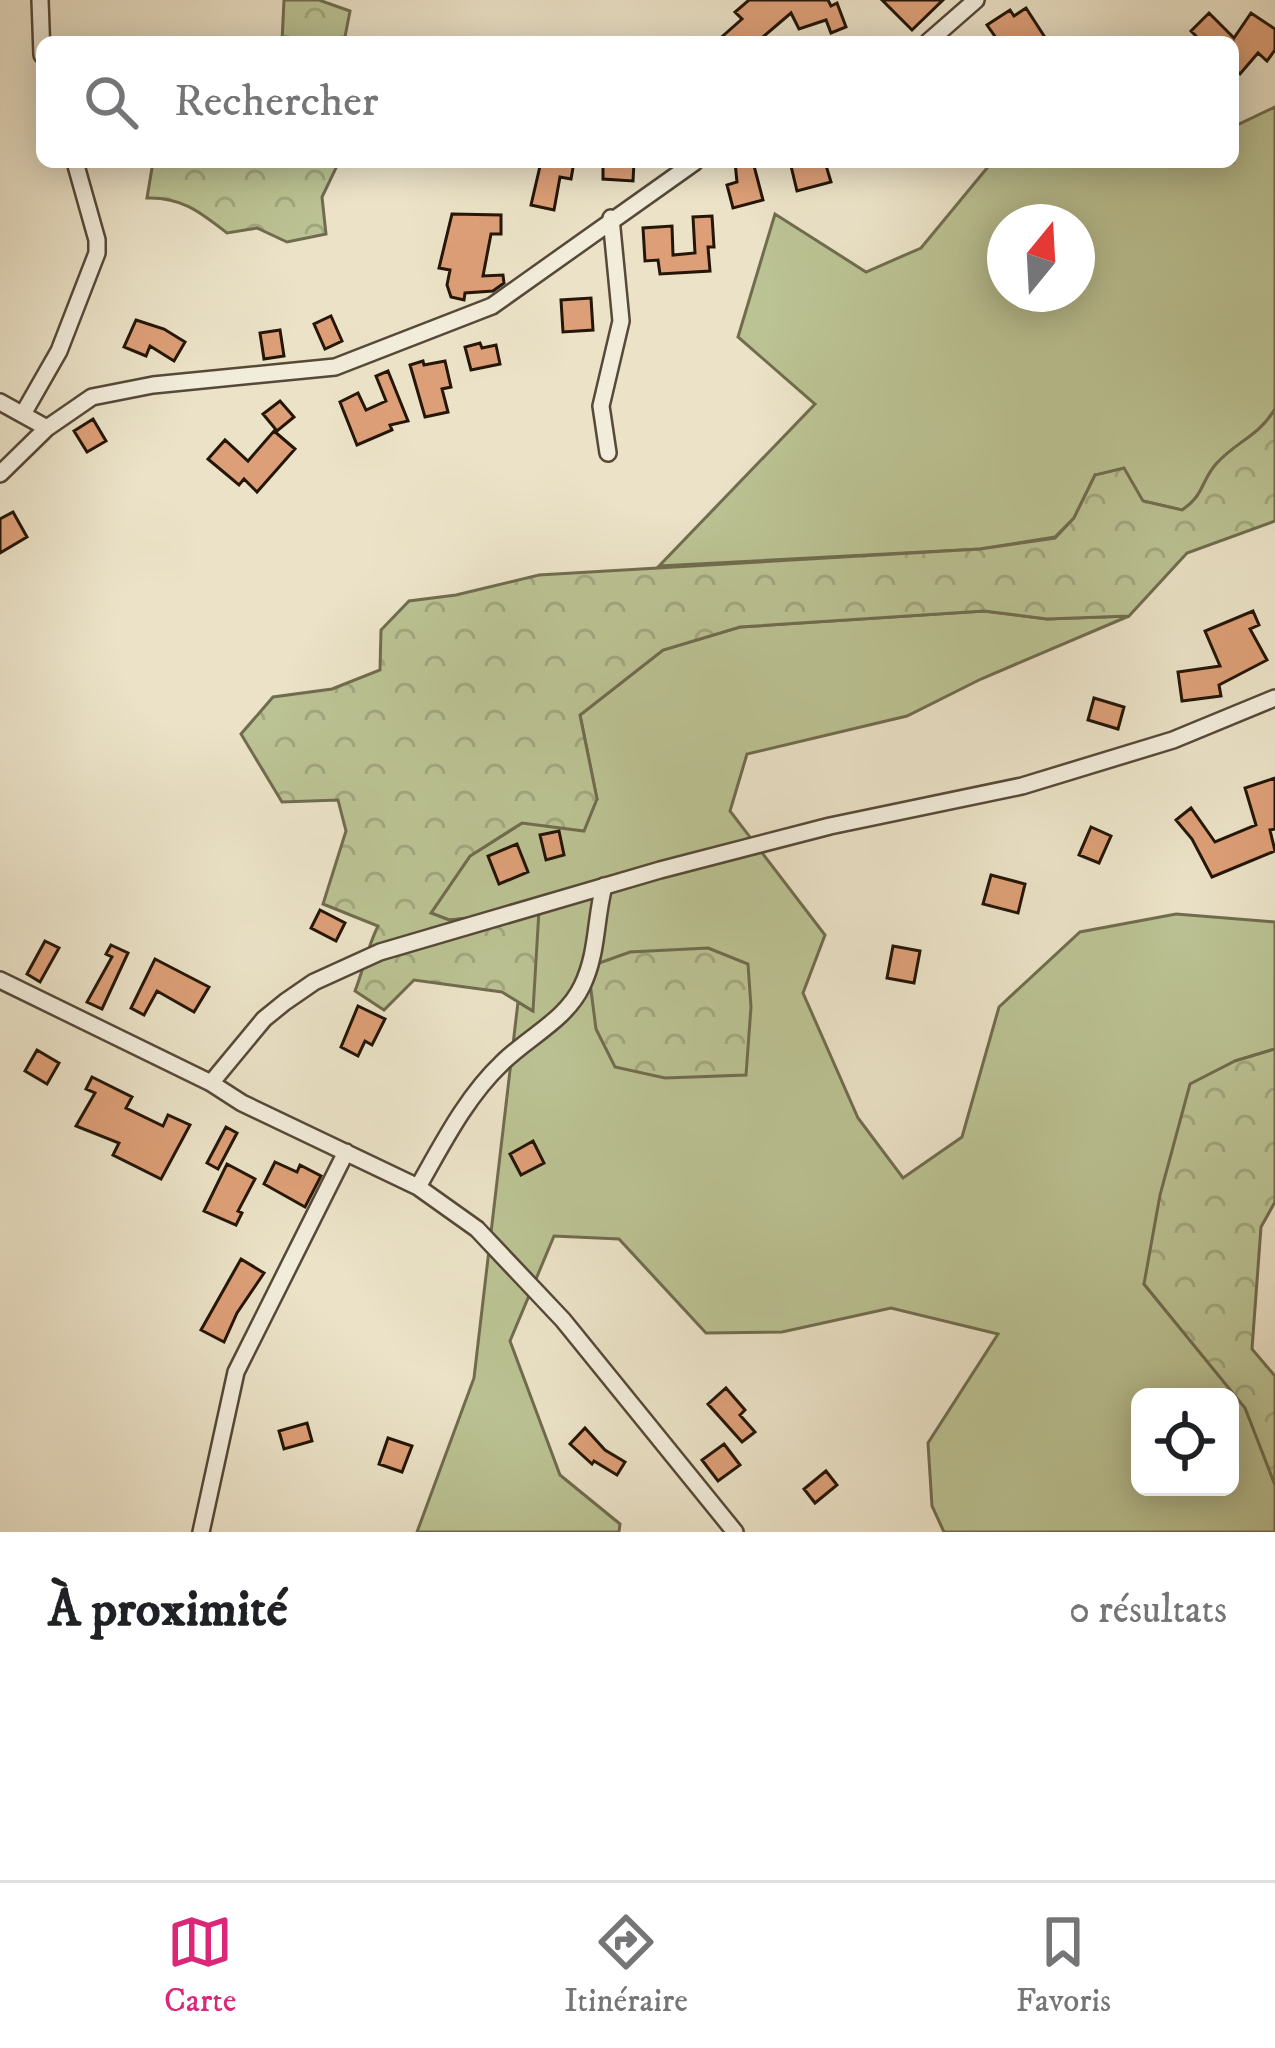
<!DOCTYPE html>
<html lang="fr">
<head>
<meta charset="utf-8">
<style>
  body { margin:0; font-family:"IM FELL DW Pica",serif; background:#f2f2f2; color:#202124 }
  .controls { position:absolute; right:36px; bottom:36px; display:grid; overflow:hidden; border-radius:18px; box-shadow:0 6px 30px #0003 }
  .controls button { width:108px; height:108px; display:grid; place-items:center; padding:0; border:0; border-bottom:3px solid #e0e0e0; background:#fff; color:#202124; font:60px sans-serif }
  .compass { position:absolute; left:987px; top:204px; width:108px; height:108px; border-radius:50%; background:#fff; box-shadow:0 6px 30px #0003; rotate:18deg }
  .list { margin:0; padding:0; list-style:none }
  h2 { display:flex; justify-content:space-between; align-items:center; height:156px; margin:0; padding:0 48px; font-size:51px }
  h2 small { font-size:39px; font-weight:400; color:#757577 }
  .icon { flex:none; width:66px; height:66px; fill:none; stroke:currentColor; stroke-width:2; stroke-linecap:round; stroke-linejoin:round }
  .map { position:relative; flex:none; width:1275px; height:1532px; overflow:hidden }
  .search { position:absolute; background:#fff; box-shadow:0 6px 30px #0003; left:36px; right:36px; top:36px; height:132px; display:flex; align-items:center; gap:30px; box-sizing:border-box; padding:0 42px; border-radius:18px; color:#757577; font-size:45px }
  .sheet { height:348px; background:#fff }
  nav { display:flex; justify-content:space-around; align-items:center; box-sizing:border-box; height:168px; border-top:3px solid #e0e0e0; background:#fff; font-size:33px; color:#757577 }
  nav a { display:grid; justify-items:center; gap:6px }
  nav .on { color:#db2777 }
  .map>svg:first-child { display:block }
  .grass { fill:#bbc293; stroke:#706c4e; stroke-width:3; fill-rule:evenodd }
  .forest { fill:url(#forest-crowns); stroke:#706c4e; stroke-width:3 }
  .building { fill:#dd9f77; stroke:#251608; stroke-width:3 }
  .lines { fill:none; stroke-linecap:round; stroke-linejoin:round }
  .minor-casing { stroke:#564938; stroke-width:20 }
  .minor { stroke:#f2ecdb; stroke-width:15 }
</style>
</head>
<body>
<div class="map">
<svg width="1275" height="1532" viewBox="0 0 1275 1532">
  <defs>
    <pattern id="forest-crowns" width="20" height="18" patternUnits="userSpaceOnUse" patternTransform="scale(3)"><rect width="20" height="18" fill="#bbc293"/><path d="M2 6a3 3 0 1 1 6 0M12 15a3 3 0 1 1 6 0" fill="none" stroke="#a1a67d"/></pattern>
  </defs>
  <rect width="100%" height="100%" fill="#ebe2c7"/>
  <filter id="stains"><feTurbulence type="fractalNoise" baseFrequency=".00167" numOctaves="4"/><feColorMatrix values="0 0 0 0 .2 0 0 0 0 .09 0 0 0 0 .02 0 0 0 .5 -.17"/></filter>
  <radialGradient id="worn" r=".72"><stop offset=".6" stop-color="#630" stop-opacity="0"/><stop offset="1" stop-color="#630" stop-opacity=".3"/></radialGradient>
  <path class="grass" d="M1275,107V409C1258,437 1237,441 1217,463C1201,480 1205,495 1182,510L1143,501L1095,475L1074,518L1055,537L980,549L659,566L815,404L738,337L775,214L866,272L921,248L992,162H1233V127ZM1005,222H1077V294H1005Z
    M984,611L1047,619L1129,616L981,679L907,716L747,754L730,811L825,935L803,993L858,1118L903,1178L962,1137L999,1007L1080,932L1176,914L1275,922V1049L1235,1061L1144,1284L1246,1408L1275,1485V1532H944L932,1506L928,1443L998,1334L891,1308L782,1332L706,1333L619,1239L554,1236L510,1341L560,1475L620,1524L619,1532H417L474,1378L518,1002L531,1010L502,916L449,920L431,913L470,856L522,823L597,799L580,715L663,650L740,627ZM1140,1397H1230V1487H1140Z"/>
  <path class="forest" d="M284,0H319L350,11L344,42H282Z
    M153,162H329L336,168L322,197L326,234L287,242L257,228L227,233C200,212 182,197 147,198Z
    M1275,409V521L1187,553L1129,616L1047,619L984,611L740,627L663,650L580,715L597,799L584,831L522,823L470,856L431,913L449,920L539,910L533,1011L502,992L414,980L384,1010L355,991C364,968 367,948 378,926L323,904L346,831L338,800L282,802L241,734L273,697L332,689L380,670L381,630L409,601L456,595L539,575L980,549L1055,538L1074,518L1095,475L1124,468L1143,501L1182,510C1205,495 1201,480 1217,463C1237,441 1258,437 1275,409Z
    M708,948L748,964L751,1007L746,1075L665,1078L615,1067L596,1029L588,967L630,952Z
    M1275,1049V1202L1261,1227L1252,1349L1275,1376V1485L1245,1408L1144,1284L1160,1195L1190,1084L1235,1061Z"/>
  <path class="building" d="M749,0H828L831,6L837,3L846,27L831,33L826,20L799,29L791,13L757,42H716L742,19L735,12Z
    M882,0H943L912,30Z
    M1026,8L1048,42H999L987,25L1010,10L1014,16Z
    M1209,13L1234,38L1251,13L1275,29V50L1267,61L1258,53L1240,74L1233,68V42H1202L1191,31Z
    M541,162H574L571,179L560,177L554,210L531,205Z
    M603,162H634L633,181L603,179Z
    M735,162H753L763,200L733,208L727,185L737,182Z
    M803,162H825L831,182L797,191L791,166Z
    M452,214L501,215V234H491L483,276L503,275L504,283L493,291L465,293L464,300L451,297L447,285L450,270L439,268Z
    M712,216L714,247H708L710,271L660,274L658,260L645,261L643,228L672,226L673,255L695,253L693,217Z
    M591,298L593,330L563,332L561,300Z
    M331,316L342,341L325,349L314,324Z
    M136,320L164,329L185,342L174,361L150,346L146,356L124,347Z
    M280,330L284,356L264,359L260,333Z
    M480,343L482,348L496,345L500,364L471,370L465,347Z
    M423,361L424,365L445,361L451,387L442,389L448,412L425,417L410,365Z
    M388,371L408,421L390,425L392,430L357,445L340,402L358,393L366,410L386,401L376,376Z
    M280,401L294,417L277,431L263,414Z
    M93,419L106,441L87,452L74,431Z
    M274,431L295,449L257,492L244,479L239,485L208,459L225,440L248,461Z
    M13,512L27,537L0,553V519Z
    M1253,611L1259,625L1250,629L1267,660L1219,685L1221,696L1182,701L1178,672L1220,666L1205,631Z
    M1094,698L1124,707L1118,729L1088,720Z
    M1275,778V829L1270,830L1275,851L1212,877L1192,839L1176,820L1191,808L1215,842L1256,825L1245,788Z
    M1091,827L1111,836L1099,863L1079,855Z
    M559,831L564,855L546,860L540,835Z
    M517,844L528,872L499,884L488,856Z
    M991,875L1025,884L1018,913L983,904Z
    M320,910L345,923L336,941L311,928Z
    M45,941L59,948L40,982L27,974Z
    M111,945L128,953L102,1009L87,1002L112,957L106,954Z
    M893,946L920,951L914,983L887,978Z
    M155,959L209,987L194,1012L157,991L144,1015L131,1008Z
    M358,1006L385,1019L372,1045L365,1041L358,1056L341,1047Z
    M37,1050L59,1063L47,1084L25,1071Z
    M92,1077L132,1097L126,1108L163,1126L168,1115L190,1125L161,1179L113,1155L119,1143L76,1126L95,1093L86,1089Z
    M226,1127L237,1133L218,1169L207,1163Z
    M533,1141L544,1163L521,1175L510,1154Z
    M275,1162L297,1172L300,1165L321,1176L305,1207L264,1184Z
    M227,1164L255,1179L238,1211L242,1213L236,1225L204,1211Z
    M241,1259L264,1273L237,1313L224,1342L201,1330Z
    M726,1388L745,1410L740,1415L755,1432L742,1442L708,1404Z
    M307,1423L312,1441L284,1449L279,1431Z
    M585,1428L605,1450L625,1462L617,1475L594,1461L592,1464L570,1444Z
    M388,1438L412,1446L402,1472L379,1464Z
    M724,1444L740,1465L718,1481L702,1460Z
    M826,1471L837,1485L815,1503L804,1489Z"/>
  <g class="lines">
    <defs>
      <path id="minor" d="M40,0L42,55
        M928,42L976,0
        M0,402L47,428
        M23,414L59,351L97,253V240L75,162
        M608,453L601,406L621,321L611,218
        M0,474L47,428L92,397L153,385L335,367L492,306L695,162
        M0,980L211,1083L264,1019L285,1002L314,982L380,952L660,870L830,826L1022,786L1173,740L1275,698
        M211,1083L242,1103L418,1187L477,1229L563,1320L735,1532
        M418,1187C442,1145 466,1097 502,1063C528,1037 566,1020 582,986C598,953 595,920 604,886
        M201,1532L236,1372L346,1152"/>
    </defs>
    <use href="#minor" class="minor-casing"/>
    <use href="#minor" class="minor"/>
  </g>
  <rect width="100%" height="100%" filter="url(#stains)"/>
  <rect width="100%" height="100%" fill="url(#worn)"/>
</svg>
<div class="controls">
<button><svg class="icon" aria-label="locate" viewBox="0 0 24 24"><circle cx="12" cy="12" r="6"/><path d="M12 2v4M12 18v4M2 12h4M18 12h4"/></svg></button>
</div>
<svg class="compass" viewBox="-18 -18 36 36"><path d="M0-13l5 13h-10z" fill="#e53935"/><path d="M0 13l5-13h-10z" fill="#757577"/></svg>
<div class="search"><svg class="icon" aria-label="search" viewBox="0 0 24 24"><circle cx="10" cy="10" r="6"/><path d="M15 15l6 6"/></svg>Rechercher</div>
</div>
<section class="sheet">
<h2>À proximité<small>0 résultats</small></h2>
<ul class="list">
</ul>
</section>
<nav>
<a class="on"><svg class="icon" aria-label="map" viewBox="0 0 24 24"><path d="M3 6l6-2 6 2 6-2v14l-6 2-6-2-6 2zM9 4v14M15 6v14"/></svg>Carte</a>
<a><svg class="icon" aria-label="directions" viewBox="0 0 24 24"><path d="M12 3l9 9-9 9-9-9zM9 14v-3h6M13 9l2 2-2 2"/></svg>Itinéraire</a>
<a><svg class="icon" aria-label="saved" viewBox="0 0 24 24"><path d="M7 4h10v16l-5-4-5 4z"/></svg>Favoris</a>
</nav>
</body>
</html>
